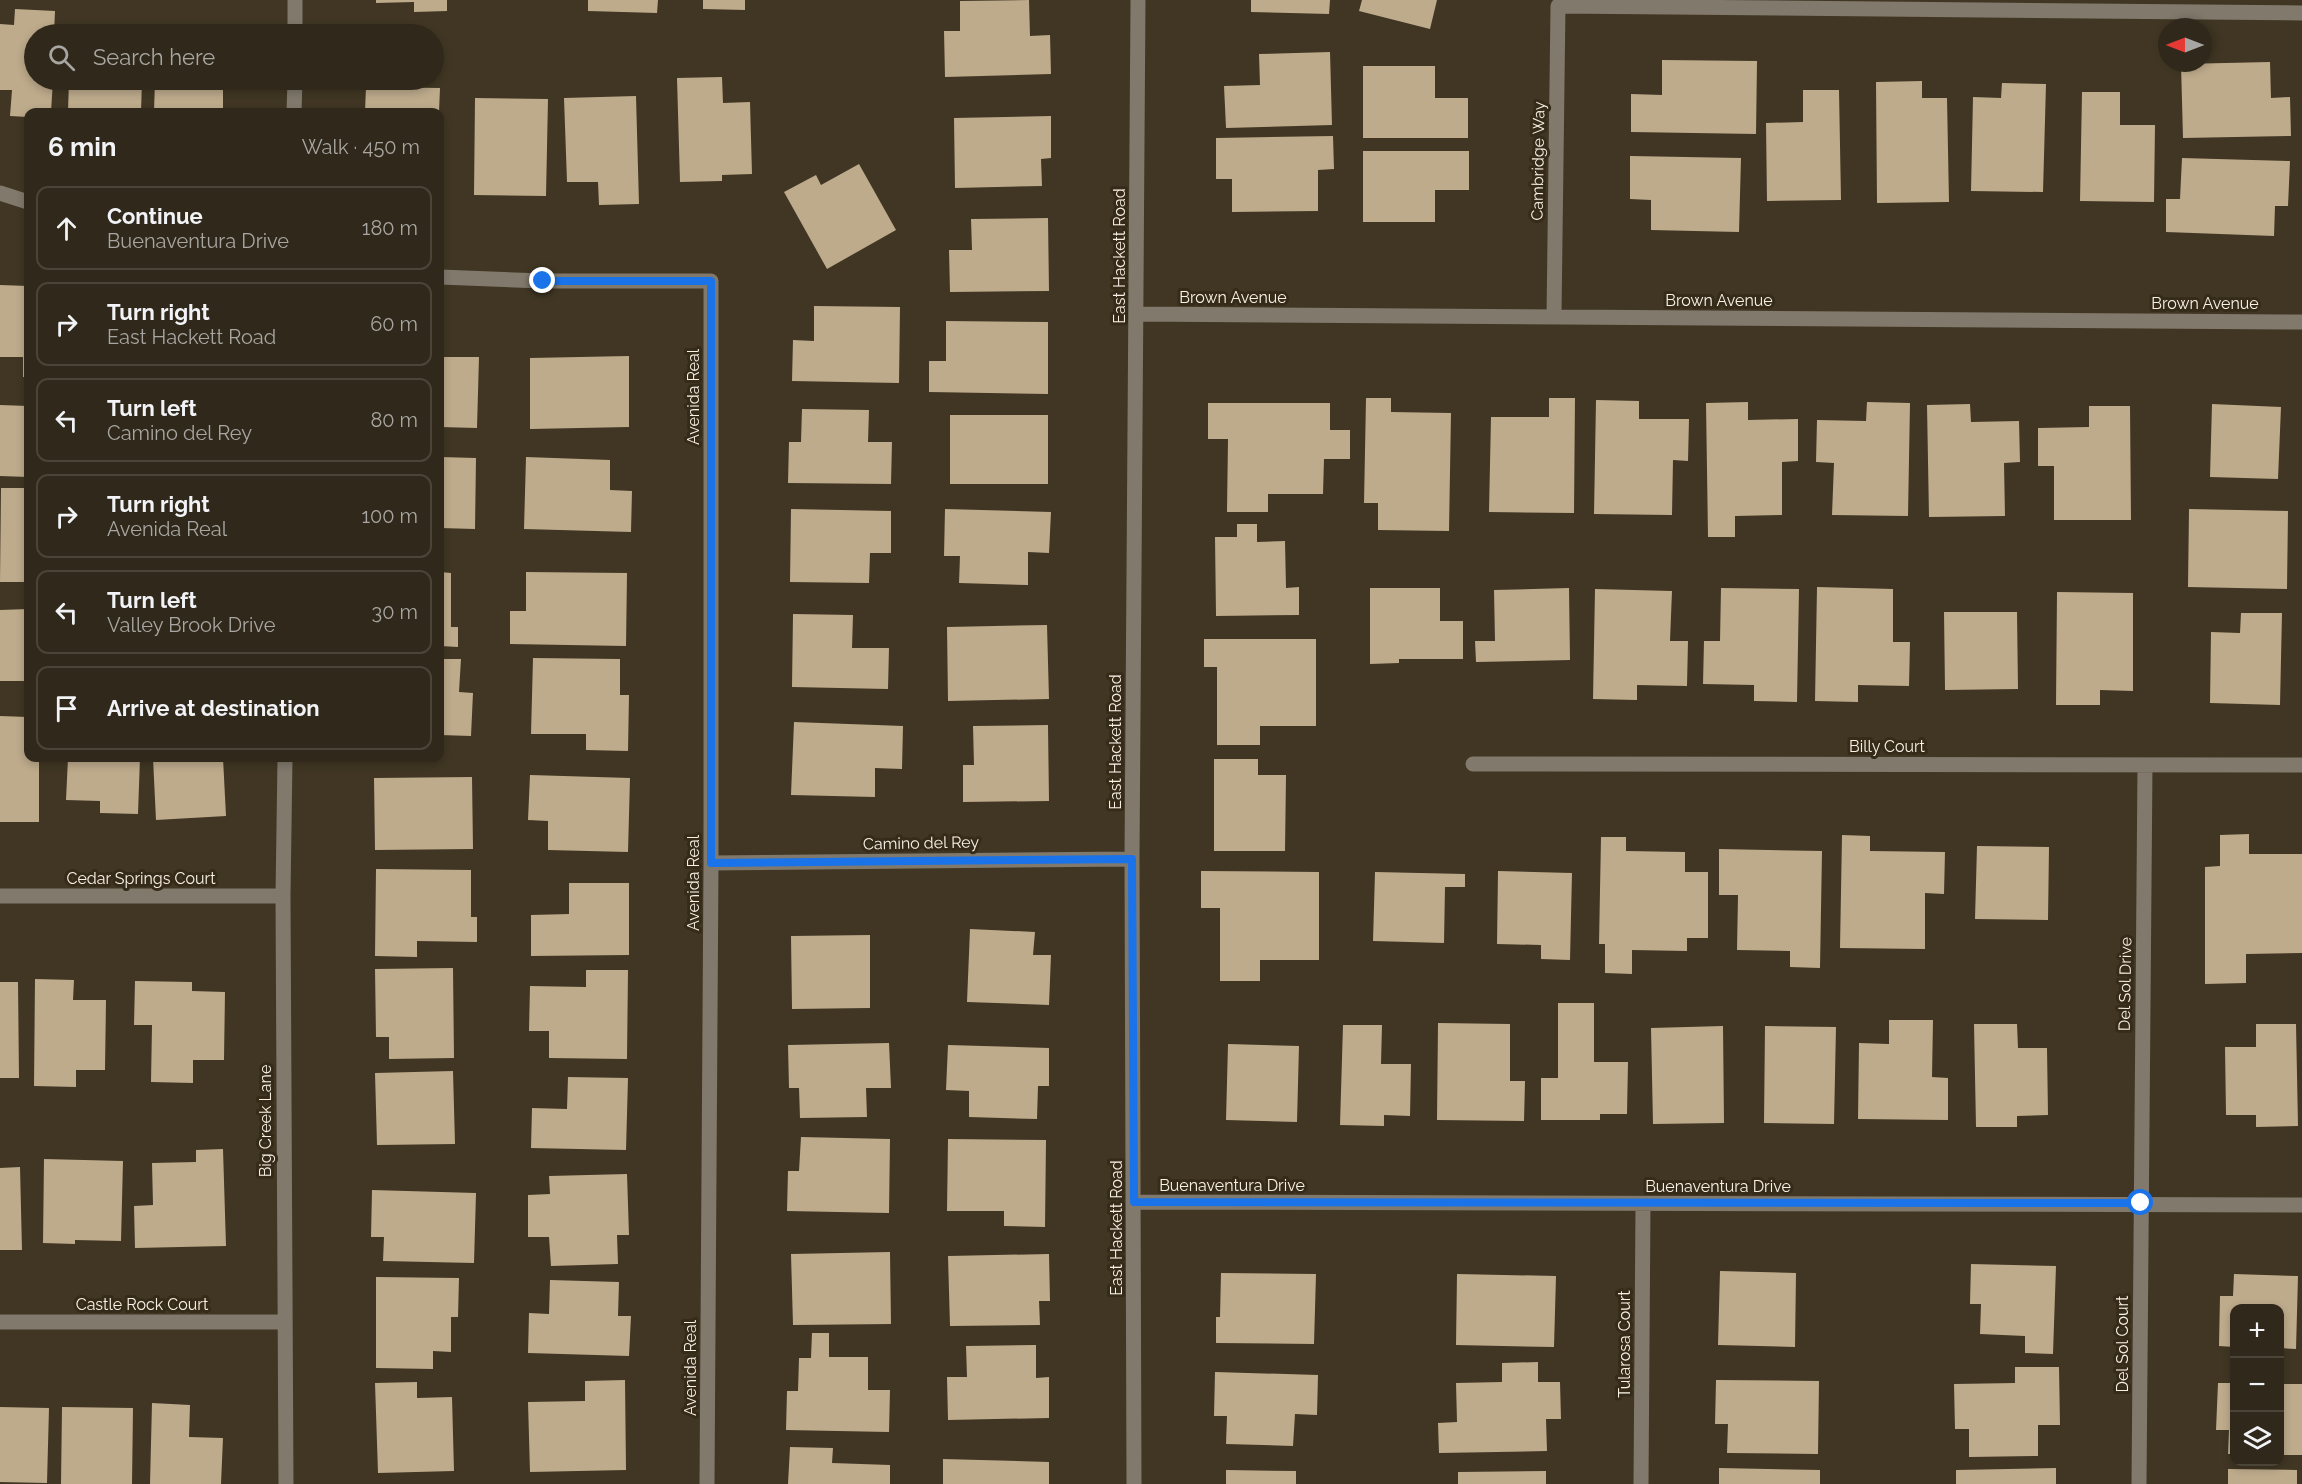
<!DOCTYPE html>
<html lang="en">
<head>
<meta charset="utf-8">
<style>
  body { margin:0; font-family:Raleway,sans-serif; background:#3c3427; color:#f1f3f6 }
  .controls { position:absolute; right:18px; bottom:18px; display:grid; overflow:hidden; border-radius:12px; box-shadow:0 3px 9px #0003 }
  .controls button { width:54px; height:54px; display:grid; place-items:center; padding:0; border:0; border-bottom:2px solid #4b4439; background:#30281a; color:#f1f3f6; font:30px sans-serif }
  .compass { position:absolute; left:2158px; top:18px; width:54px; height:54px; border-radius:50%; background:#30281a; box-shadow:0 3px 9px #0003; rotate:270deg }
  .stop { position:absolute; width:18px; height:18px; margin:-14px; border:4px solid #1a73e8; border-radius:50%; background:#fff }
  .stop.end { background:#1a73e8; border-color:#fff; box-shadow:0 2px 6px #0008 }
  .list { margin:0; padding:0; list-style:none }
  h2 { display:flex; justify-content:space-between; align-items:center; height:78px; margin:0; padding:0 24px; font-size:26px }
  h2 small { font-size:20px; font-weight:400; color:#a8a6a2 }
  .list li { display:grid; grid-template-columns:39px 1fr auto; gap:18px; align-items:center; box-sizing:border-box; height:84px; margin:0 12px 12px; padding:0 12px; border:2px solid #4b4439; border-radius:12px }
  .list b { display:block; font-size:22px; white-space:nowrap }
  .list p { margin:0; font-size:20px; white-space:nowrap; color:#a8a6a2 }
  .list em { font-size:20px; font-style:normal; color:#a8a6a2 }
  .icon { flex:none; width:33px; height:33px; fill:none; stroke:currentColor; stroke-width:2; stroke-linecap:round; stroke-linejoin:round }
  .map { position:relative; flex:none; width:2302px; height:1484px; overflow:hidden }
  .search { position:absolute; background:#30281a; box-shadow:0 3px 9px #0003; left:24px; top:24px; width:420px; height:66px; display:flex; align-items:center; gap:15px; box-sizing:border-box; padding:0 21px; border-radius:33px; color:#a8a6a2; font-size:22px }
  .panel { position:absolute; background:#30281a; box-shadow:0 3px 9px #0003; left:24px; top:108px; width:420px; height:654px; border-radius:12px }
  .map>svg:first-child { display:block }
  .building { fill:#beab8c }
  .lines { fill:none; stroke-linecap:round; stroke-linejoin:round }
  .minor { stroke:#81796c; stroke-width:15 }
  .route { stroke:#1a73e8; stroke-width:8 }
  .labels { text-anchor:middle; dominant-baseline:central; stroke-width:6; stroke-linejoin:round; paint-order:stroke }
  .street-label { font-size:16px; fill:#f8f1e6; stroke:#362b19 }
</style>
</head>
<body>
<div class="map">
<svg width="2302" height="1484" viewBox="0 0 2302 1484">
  <rect width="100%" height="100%" fill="#403623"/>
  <path class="building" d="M376,0H447V11L414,12V2L376,3Z
    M588,0H658L657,13L588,11Z
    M703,0H745V10L703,9Z
    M1029,0L1030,36L1050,35L1051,74L945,77L944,31H960V1Z
    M1251,0H1330L1329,14L1251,12Z
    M1362,0H1437L1430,29L1359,11Z
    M15,9L55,11L54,34H34V80H53L51,112H28V117L10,116L12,90H0V24L14,25Z
    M1330,52L1332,125L1226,128L1224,86L1260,85L1259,54Z
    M1662,60L1757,61L1756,134L1631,132V94L1662,95Z
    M2270,62L2271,98L2290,97L2291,136L2183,138L2181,64Z
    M1363,66H1435V98H1468V138H1363Z
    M722,77L723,103L750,102L752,174L722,175V181L680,182L677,78Z
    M69,80H142L141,112H68Z
    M155,80H223V112H154Z
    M1922,81V98H1947L1949,202L1877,203L1876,82Z
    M2002,83L2046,84L2043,192L1971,191L1973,97L2001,98Z
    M366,87L440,88L439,112H365Z
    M1803,90H1839L1841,200L1767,201L1766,123L1803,122Z
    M2082,92H2120V125H2155L2154,202L2080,201Z
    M636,96L639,204L599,205L598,182H567L564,98Z
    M475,98L548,99L546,196L474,195Z
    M1051,116V158L1041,159L1042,186L955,188L954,118Z
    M1333,136L1334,169L1318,170V211L1232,212V179H1216V138Z
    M1363,151H1469V190H1435V222H1363Z
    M1630,156L1741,158L1739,232L1651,230V200L1630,199Z
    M2182,158L2290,161L2288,206H2275L2274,236L2166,232V199H2180Z
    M859,164L896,230L827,269L784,192L816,175L821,185Z
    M1048,218L1049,291L950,292L949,250H972L971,219Z
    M0,285L28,286V377H23V357H0Z
    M814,306L900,307L899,383L792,381L793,340L814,341Z
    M946,321L1048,322V394L929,392V361H946Z
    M629,356V427L530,429V358Z
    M440,357H479L477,428L440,427Z
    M1366,398H1391V412L1451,413L1449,531L1378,530V503H1364Z
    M1549,398H1575L1574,513L1489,512L1491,417H1549Z
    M1596,400L1639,401V419H1689L1688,461L1673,460L1672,515L1594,514Z
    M1748,402V420L1798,419V461L1782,462V515L1735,516V537H1708L1706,403Z
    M1867,402L1910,403L1908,516L1832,515L1834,463L1816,462L1817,420L1866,421Z
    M1208,403H1330V430H1350V459H1324L1323,494H1268V512H1227L1228,439H1208Z
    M1970,404L1971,422L2019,421L2020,462L2004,463L2005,516L1929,517L1927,405Z
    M2212,404L2281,407L2278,479L2210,477Z
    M0,405L28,406V477L0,476Z
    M2089,406H2130L2131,520H2054V466H2038V428L2089,427Z
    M802,409L869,410L868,442H892L891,484L788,483L789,442H801Z
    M950,415H1048V484H950Z
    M440,457L476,458L475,529L440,528Z
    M526,457L610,460V490L632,491L631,532L524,529Z
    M1,488H28V582H0Z
    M791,509L891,511V553H870L869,583L790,582Z
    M945,509L1051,512L1049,553L1028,552V585L959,583L960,556H944Z
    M2189,509L2288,511L2287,589L2188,587Z
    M1237,524H1257V542L1285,541L1286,588L1299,587V615L1216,616L1215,537H1237Z
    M440,572L451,573V627H458V647L440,646Z
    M526,572L627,573L626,646L510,644V611H526Z
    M1817,587L1893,589V642H1910L1909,686L1858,685V702L1815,701Z
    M1370,588H1440V621H1463V659H1399V663L1370,664Z
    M1569,588L1570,660L1476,662L1475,641H1495L1494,590Z
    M1721,588L1799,589L1797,702L1754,701V685L1703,684L1704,641H1720Z
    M1595,589L1672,591L1670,641H1688L1687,686L1637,685V700L1593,699Z
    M2057,592L2133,593V691L2100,690V705H2056Z
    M28,609V681H0V610Z
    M1944,612H2017L2018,689L1945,690Z
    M2241,613H2282L2280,705L2210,703L2211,632L2240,633Z
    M793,614L853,615L852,648H889L888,689L792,687Z
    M1047,625L1049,699L948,701L947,627Z
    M1204,639H1316V726H1260V745H1217V667H1204Z
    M533,658L620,659V695H629L628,751L586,750V734H531Z
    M440,659H461L459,692L473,693L471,736L440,735Z
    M0,716L28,717V758H39V822H0Z
    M794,722L903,726L902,769L875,768V797L791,795Z
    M1048,725L1049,801L963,802V765H974L973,726Z
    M68,758H140L138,814L100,813V801L66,800Z
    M153,758H223L226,816L156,820Z
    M1214,759H1258V775H1286L1285,851H1214Z
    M530,775L630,778L628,852L548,850V821L528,820Z
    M472,777L473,849L375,850L374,778Z
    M2249,834V854H2302V953L2246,954V983L2205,984V867L2220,866V835Z
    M1842,835L1870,836V851L1945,852L1944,894L1925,893V949L1840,948Z
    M1601,837H1626V851L1685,852V872H1708V938H1687V951L1632,950V974L1605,973V944H1599Z
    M1977,846L2049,847L2048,920L1975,919Z
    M1719,849L1822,851L1820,968L1790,967V951L1737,950L1738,895H1719Z
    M376,869L471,870V917H477V942L417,941V957L375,956Z
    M1201,871L1319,872V960H1260V981H1220V908H1201Z
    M1498,871L1572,873L1570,960L1541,959V945L1497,944Z
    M1375,872L1465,874V887H1445L1444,943L1373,941Z
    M569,883H629V955L531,956V915L569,914Z
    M970,929L1035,932L1033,955H1051L1049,1005L967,1002Z
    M870,935V1008L792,1009L791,936Z
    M453,968L454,1058L389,1059V1037H376L375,969Z
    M586,970H628L627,1059L549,1058V1031H529L530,986L586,987Z
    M35,979L74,980L73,1000H106L105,1070H76V1087L34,1086Z
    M135,981L192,982V991L225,992L224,1060H193V1083L151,1082L152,1025H134Z
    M0,982H18L19,1078H0Z
    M1558,1003H1594V1062H1628L1627,1114H1600V1120H1541V1078H1558Z
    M1889,1020H1933L1932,1077L1948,1078V1120L1858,1119L1859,1043L1889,1044Z
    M1438,1023L1510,1024V1081H1525L1524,1121L1437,1120Z
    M1974,1024H2017L2018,1048H2047L2048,1115L2017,1116V1127H1976Z
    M2256,1024H2296L2298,1126L2256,1127V1115H2226L2225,1047H2256Z
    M1343,1025H1382L1381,1064H1411L1410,1116L1384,1115V1126L1340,1125Z
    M1723,1026L1724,1123L1653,1124L1651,1028Z
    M1765,1026L1836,1027L1834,1124L1764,1123Z
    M889,1043L891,1088H866L867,1117L800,1118L799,1088H789L788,1045Z
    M1228,1044L1299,1046L1297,1122L1226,1120Z
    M948,1045L1049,1048V1086H1038L1037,1119L969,1117V1091L946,1090Z
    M453,1071L455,1144L377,1145L375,1073Z
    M568,1077L628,1078L626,1150L531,1148L532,1108L567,1109Z
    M801,1137L890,1139L889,1213L787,1211L788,1171H799Z
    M948,1139L1046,1140L1045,1227L1004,1226V1211H947Z
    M223,1149L226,1246L135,1248L134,1206L153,1205L152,1163L196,1162V1150Z
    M44,1159L123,1161L121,1241L75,1240V1244L43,1243Z
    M20,1167L22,1250H0V1168Z
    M627,1174L629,1235H617L618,1264L551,1266L549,1237H528V1195L550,1194L549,1176Z
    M372,1190L476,1193L474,1263L383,1261L384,1237H371Z
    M890,1252L891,1324L793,1325L791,1254Z
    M1049,1254L1050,1301H1039L1040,1325L950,1326L948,1256Z
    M1971,1264L2056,1266L2053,1354L2025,1353V1336L1980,1334L1981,1304H1970Z
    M1720,1271L1796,1273L1795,1347L1718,1345Z
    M1221,1273L1316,1274L1314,1344L1216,1343V1317H1220Z
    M1457,1274L1556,1276L1554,1347L1456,1345Z
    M2234,1274L2298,1276L2296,1349L2280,1348V1308H2234V1347L2219,1346L2220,1296H2233Z
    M376,1277L459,1278L458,1317H451V1352L433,1351V1369L376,1368Z
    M550,1280L619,1282L618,1316H631L629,1356L528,1353L529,1313L549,1314Z
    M812,1333H829V1357H868V1390H890L889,1432L786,1430L787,1391H798L799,1358H811Z
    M1036,1345V1378L1049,1377V1418L948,1420L947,1377H967L966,1346Z
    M1538,1362V1382H1560L1561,1419H1546L1547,1451L1439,1453L1438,1423L1457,1422L1456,1383L1502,1382V1363Z
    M2015,1367H2059L2060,1425H2038V1456L1969,1457V1429H1955L1954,1384L2015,1383Z
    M1215,1372L1318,1375L1317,1415L1295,1414L1293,1446L1226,1444L1227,1416H1214Z
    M625,1380L626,1470L530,1472L528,1402L585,1401V1381Z
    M1716,1380L1819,1381L1818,1454L1727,1453L1728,1424H1715Z
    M417,1382V1398L452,1397L454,1471L378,1473L375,1383Z
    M2218,1383H2234V1454H2228L2229,1430H2216Z
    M2280,1384H2302V1455H2280Z
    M152,1403L190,1405L189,1437L223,1438L221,1484H150Z
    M0,1407L49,1408L47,1483L0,1482Z
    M62,1407L133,1408L132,1484H61Z
    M790,1447L833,1448L832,1463L890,1465V1484H788Z
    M943,1459L1049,1462V1484H943Z
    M1719,1468L1820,1470V1484H1719Z
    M2056,1468V1484H1956V1470Z
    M2228,1469L2297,1470V1484H2228Z
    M1226,1470L1296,1471V1484H1226Z
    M1546,1471V1484H1458V1472Z"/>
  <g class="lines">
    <path class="minor" d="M295,34V0
      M294,112L295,80
      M0,193L28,202
      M440,277L543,281H711V863L707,1484
      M1136,314L2302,322
      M1554,316L1558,6L2302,13
      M285,758L283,896L286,1484
      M1473,764L2302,765
      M711,863L1132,859
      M0,896H283
      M1134,1202L2302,1205
      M0,1322H284
      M1134,1484L1132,859L1138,0
      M1641,1484L1643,1204
      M2139,1484L2145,765"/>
  </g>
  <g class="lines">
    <path class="route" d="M543,281H711V863L1132,859L1134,1202L2141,1203"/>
  </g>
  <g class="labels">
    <g class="street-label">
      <text transform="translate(1538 161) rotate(-89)">Cambridge Way</text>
      <text transform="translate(1119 256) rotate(-90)">East Hackett Road</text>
      <text x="1233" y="297">Brown Avenue</text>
      <text x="1719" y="300">Brown Avenue</text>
      <text x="2205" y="303">Brown Avenue</text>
      <text transform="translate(693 397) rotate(-90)">Avenida Real</text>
      <text transform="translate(1115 742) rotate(-90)">East Hackett Road</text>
      <text x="1887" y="746">Billy Court</text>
      <text transform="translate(921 843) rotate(-1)">Camino del Rey</text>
      <text x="141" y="878">Cedar Springs Court</text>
      <text transform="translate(693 883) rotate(-90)">Avenida Real</text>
      <text transform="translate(2125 984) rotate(-89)">Del Sol Drive</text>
      <text transform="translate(265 1121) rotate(-90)">Big Creek Lane</text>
      <text x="1232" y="1185">Buenaventura Drive</text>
      <text x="1718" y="1186">Buenaventura Drive</text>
      <text transform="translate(1116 1228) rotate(-90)">East Hackett Road</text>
      <text x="142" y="1304">Castle Rock Court</text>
      <text transform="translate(1624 1344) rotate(-90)">Tularosa Court</text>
      <text transform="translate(2122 1344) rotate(-90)">Del Sol Court</text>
      <text transform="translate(690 1368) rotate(-90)">Avenida Real</text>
    </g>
  </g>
</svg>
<div class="controls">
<button>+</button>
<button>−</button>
<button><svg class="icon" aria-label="layers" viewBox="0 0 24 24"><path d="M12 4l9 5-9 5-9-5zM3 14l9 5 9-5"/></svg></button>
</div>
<svg class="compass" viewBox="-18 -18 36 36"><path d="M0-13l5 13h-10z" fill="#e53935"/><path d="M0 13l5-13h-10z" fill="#a8a6a2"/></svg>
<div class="stop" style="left:2141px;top:1203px"></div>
<div class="stop end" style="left:543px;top:281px"></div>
<div class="search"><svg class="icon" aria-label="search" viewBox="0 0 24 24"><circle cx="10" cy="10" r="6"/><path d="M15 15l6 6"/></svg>Search here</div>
<section class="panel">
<h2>6 min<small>Walk · 450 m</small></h2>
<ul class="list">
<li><svg class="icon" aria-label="ahead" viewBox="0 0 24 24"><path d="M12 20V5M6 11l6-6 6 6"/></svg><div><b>Continue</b><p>Buenaventura Drive</p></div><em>180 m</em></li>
<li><svg class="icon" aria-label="right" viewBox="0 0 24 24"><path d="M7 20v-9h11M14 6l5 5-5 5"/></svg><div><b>Turn right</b><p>East Hackett Road</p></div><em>60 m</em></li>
<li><svg class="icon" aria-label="left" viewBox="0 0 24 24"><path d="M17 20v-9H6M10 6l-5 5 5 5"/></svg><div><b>Turn left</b><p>Camino del Rey</p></div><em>80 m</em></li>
<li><svg class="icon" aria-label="right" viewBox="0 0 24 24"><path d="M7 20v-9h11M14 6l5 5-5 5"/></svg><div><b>Turn right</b><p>Avenida Real</p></div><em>100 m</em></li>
<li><svg class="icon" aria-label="left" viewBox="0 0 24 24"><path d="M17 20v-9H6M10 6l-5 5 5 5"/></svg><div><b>Turn left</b><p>Valley Brook Drive</p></div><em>30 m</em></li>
<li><svg class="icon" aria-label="arrive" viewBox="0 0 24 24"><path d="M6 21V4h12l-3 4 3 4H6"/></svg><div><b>Arrive at destination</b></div></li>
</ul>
</section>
</div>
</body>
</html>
